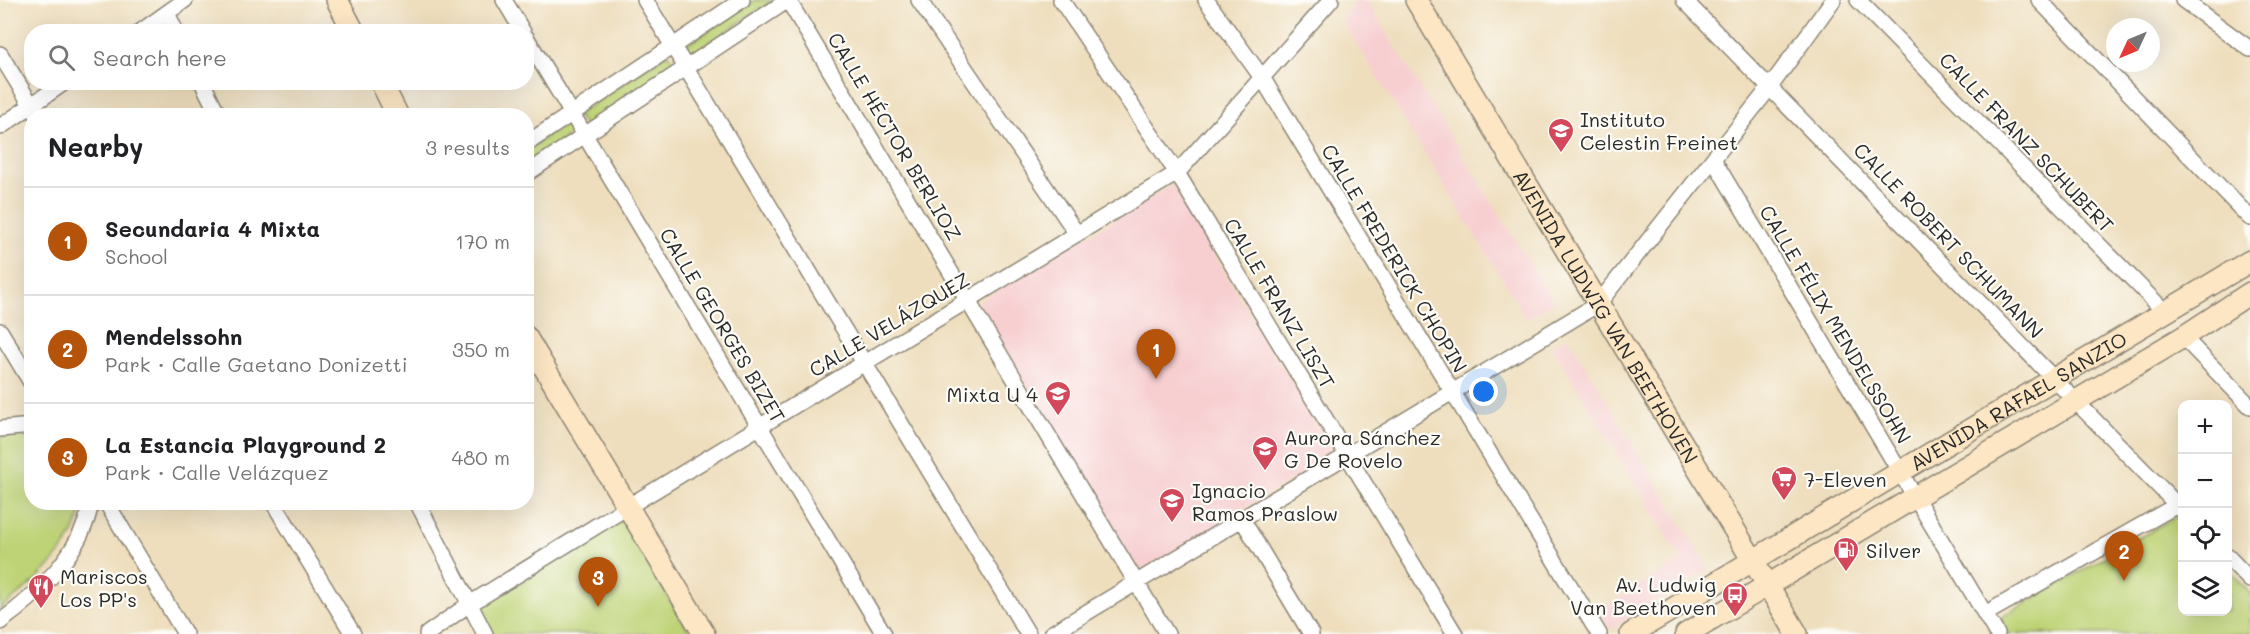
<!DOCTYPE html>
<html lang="en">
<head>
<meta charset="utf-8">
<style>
  body { margin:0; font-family:Mali,sans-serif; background:#f6f6f6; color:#202124 }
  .controls { position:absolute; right:18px; bottom:18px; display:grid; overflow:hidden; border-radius:12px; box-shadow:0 6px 24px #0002 }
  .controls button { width:54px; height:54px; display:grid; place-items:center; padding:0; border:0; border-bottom:2px solid #e0e0e0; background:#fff; color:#202124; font:30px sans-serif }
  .compass { position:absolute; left:2106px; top:18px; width:54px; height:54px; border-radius:50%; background:#fff; box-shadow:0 6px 24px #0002; rotate:226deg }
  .you { position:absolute; left:1484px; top:392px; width:21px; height:21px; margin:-15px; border:4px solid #fff; border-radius:50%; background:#1a73e8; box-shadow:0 0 0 9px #1a73e833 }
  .badge { display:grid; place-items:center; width:39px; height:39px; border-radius:50%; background:#b45309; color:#fff; font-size:20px; font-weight:700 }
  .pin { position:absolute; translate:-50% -50px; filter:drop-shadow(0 2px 3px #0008) }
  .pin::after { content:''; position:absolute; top:32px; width:21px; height:18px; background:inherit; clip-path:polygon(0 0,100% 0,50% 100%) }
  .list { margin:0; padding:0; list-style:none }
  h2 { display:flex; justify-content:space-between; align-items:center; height:78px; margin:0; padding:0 24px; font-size:26px }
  h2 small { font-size:20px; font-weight:400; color:#757577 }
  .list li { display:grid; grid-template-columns:39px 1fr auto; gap:18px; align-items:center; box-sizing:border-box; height:108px; padding:0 24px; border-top:2px solid #e0e0e0 }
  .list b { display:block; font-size:22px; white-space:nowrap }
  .list p { margin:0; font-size:20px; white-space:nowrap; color:#757577 }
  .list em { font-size:20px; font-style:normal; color:#757577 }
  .icon { flex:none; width:33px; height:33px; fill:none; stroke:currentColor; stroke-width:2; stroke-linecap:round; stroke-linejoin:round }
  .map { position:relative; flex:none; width:2250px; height:634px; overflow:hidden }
  .search { position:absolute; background:#fff; box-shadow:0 6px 24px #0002; left:24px; top:24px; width:510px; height:66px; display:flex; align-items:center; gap:15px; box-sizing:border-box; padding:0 21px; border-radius:24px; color:#757577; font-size:22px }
  .panel { position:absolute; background:#fff; box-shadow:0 6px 24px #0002; left:24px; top:108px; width:510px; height:402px; border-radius:24px }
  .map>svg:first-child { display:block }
  .built { fill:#f7cfd1 }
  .green { fill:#bed376; stroke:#747f50; stroke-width:1.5 }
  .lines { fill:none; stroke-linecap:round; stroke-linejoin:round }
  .street-casing { stroke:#8c8474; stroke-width:18 }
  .secondary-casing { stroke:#8c8474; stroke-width:24 }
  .street { stroke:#fff; stroke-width:15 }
  .secondary { stroke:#fce6c4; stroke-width:21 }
  .labels { text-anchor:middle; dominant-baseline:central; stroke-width:4.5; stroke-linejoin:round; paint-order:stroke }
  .poi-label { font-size:20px; fill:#2b2b2b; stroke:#fdfcf7; text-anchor:start }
  .street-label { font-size:20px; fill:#2b2b2b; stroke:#fdfcf7 }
</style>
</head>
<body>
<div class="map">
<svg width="2250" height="634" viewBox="0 0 2250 634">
  <rect width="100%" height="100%" fill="#fdfcf7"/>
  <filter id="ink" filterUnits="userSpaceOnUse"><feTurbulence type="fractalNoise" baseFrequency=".0167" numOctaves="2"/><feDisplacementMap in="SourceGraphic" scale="12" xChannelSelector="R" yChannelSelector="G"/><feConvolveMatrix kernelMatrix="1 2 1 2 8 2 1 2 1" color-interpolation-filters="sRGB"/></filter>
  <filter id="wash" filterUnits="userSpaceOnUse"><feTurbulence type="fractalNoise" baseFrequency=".008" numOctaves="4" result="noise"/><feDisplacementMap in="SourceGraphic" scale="24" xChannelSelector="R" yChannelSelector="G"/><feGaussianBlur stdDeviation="1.35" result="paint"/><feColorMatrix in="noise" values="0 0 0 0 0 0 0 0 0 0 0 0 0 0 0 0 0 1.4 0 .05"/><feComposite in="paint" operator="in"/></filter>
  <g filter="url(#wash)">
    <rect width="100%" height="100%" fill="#eedebd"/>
    <path class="built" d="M1355,0H1366L1554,302L1527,319L1342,20Z
      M1172,185L1335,454L1139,572L976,303Z
      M1568,337L1709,569L1609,630L1598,611L1682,560L1552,346Z"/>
    <path class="green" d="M755,0H774L690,55L684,46Z
      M668,53L676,65L585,127L577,115Z
      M566,123L573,133L527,165V150Z
      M15,434L31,437L32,502L82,503C78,547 33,584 0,609V438Z
      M2177,516L2182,522V612H2228V569L2250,593V634H2009L2000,618Z
      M621,520L691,634H493L479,608Z"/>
  </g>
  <g filter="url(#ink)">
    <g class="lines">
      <defs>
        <path id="street" d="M504,0L523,32
          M645,0L1028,634
          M788,0L1167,634
          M919,0L1077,234
          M1061,0L1177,173L1455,634
          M1206,0L1263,79L1599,634
          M1684,0L2182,510
          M1858,0L2165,312
          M2039,0L2250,218
          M2183,0L2250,49
          M167,13L176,32
          M140,32L185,0
          M526,37L884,634
          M0,54L38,116
          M202,82L219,116
          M0,127L65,82
          M526,144L742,0
          M1713,159L1997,634
          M526,174L788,0
          M0,331L32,384
          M2183,337L2250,406
          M0,429L32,426
          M106,502L185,634
          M273,502L353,634
          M417,502L485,634
          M1242,519L1311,634
          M2228,557L2250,580
          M1985,614L2177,505
          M0,622C39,594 83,551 91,502
          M427,634L468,605L611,517L1177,173L1331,0
          M1051,634L1598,304L1770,87L1833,0"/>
        <g id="secondary">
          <path d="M337,0L354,32"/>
          <path id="s1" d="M1416,0L1797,634"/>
          <path d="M381,82L398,116"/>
          <path d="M526,337L704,634"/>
          <path id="s2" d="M1631,634L2250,261"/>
          <path d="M1686,634L2183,337L2250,293"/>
        </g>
      </defs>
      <use href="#street" class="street-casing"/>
      <use href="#secondary" class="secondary-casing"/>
      <use href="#street" class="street"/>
      <use href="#secondary" class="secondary"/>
    </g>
  </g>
  <defs>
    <symbol id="school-pin" viewBox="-11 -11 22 30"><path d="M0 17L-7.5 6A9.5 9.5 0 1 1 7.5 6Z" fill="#d1495b" stroke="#fdfcf7"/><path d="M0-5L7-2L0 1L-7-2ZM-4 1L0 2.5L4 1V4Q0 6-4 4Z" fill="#fff"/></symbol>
    <symbol id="supermarket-pin" viewBox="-11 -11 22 30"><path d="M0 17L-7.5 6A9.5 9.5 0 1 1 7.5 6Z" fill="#d1495b" stroke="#fdfcf7"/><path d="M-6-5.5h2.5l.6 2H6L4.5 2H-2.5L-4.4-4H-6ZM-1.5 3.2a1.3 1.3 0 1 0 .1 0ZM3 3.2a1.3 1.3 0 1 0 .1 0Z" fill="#fff"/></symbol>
    <symbol id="fuel-pin" viewBox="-11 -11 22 30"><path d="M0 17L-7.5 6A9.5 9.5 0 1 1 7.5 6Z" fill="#d1495b" stroke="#fdfcf7"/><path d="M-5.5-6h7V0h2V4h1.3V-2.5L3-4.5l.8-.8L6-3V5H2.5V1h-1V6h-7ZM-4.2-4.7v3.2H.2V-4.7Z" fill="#fff"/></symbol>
    <symbol id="restaurant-pin" viewBox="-11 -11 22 30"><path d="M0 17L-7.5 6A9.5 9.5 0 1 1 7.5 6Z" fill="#d1495b" stroke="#fdfcf7"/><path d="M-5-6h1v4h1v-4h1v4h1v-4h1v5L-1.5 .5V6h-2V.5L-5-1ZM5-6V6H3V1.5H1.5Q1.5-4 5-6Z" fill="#fff"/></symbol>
    <symbol id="bus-pin" viewBox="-11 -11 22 30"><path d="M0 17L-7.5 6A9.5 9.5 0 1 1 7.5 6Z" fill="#d1495b" stroke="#fdfcf7"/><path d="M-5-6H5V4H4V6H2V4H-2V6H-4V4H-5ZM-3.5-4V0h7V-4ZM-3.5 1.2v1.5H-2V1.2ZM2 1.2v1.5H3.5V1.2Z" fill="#fff"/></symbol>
  </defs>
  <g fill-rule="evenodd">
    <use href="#school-pin" x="1546" y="116" width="30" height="40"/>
    <use href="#school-pin" x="1043" y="379" width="30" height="40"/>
    <use href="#school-pin" x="1250" y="434" width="30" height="40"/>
    <use href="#supermarket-pin" x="1769" y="464" width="30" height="40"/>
    <use href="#school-pin" x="1157" y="486" width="30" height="40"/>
    <use href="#fuel-pin" x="1831" y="535" width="30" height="40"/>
    <use href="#restaurant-pin" x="26" y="572" width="30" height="40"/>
    <use href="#bus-pin" x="1720" y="580" width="30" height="40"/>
  </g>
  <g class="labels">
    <g class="poi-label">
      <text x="1580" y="119">Instituto<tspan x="1580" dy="23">Celestin Freinet</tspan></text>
      <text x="1038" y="394" text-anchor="end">Mixta U 4</text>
      <text x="1284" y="437">Aurora Sánchez<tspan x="1284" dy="23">G De Rovelo</tspan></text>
      <text x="1804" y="479">7-Eleven</text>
      <text x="1192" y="490">Ignacio<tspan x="1192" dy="23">Ramos Praslow</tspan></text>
      <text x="1866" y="550">Silver</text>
      <text x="60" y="576">Mariscos<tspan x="60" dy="23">Los PP's</tspan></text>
      <text x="1716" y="584" text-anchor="end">Av. Ludwig<tspan x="1716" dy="23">Van Beethoven</tspan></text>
    </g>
    <g class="street-label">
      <text transform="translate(895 136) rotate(59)">CALLE HÉCTOR BERLIOZ</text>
      <text transform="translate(2027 142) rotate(46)">CALLE FRANZ SCHUBERT</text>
      <text transform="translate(1949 240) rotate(46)">CALLE ROBERT SCHUMANN</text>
      <text transform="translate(1395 258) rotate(59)">CALLE FREDERICK CHOPIN</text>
      <text transform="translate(1280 303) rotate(59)">CALLE FRANZ LISZT</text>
      <text stroke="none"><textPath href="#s1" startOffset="369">AVENIDA LUDWIG VAN BEETHOVEN</textPath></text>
      <text transform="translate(889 324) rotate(-31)">CALLE VELÁZQUEZ</text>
      <text transform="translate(1836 324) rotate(59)">CALLE FÉLIX MENDELSSOHN</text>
      <text transform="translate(723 325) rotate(59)">CALLE GEORGES BIZET</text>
      <text stroke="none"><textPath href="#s2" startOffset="452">AVENIDA RAFAEL SANZIO</textPath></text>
    </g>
  </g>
</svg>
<div class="controls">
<button>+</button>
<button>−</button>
<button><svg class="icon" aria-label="locate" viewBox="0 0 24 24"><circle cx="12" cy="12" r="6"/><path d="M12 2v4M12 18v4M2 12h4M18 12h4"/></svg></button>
<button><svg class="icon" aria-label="layers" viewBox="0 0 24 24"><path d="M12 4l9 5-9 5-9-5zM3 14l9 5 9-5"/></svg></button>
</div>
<svg class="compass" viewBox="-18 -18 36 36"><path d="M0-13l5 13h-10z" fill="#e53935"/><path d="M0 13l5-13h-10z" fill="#757577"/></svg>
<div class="you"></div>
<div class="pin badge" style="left:1156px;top:379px">1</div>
<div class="pin badge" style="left:2124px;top:581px">2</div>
<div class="pin badge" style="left:598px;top:607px">3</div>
<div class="search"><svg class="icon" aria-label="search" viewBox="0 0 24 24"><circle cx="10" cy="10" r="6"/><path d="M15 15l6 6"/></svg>Search here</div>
<section class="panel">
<h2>Nearby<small>3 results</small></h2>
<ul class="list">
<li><span class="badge">1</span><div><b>Secundaria 4 Mixta</b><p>School</p></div><em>170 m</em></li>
<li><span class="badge">2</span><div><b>Mendelssohn</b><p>Park · Calle Gaetano Donizetti</p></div><em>350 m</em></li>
<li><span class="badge">3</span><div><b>La Estancia Playground 2</b><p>Park · Calle Velázquez</p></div><em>480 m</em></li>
</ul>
</section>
</div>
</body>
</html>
